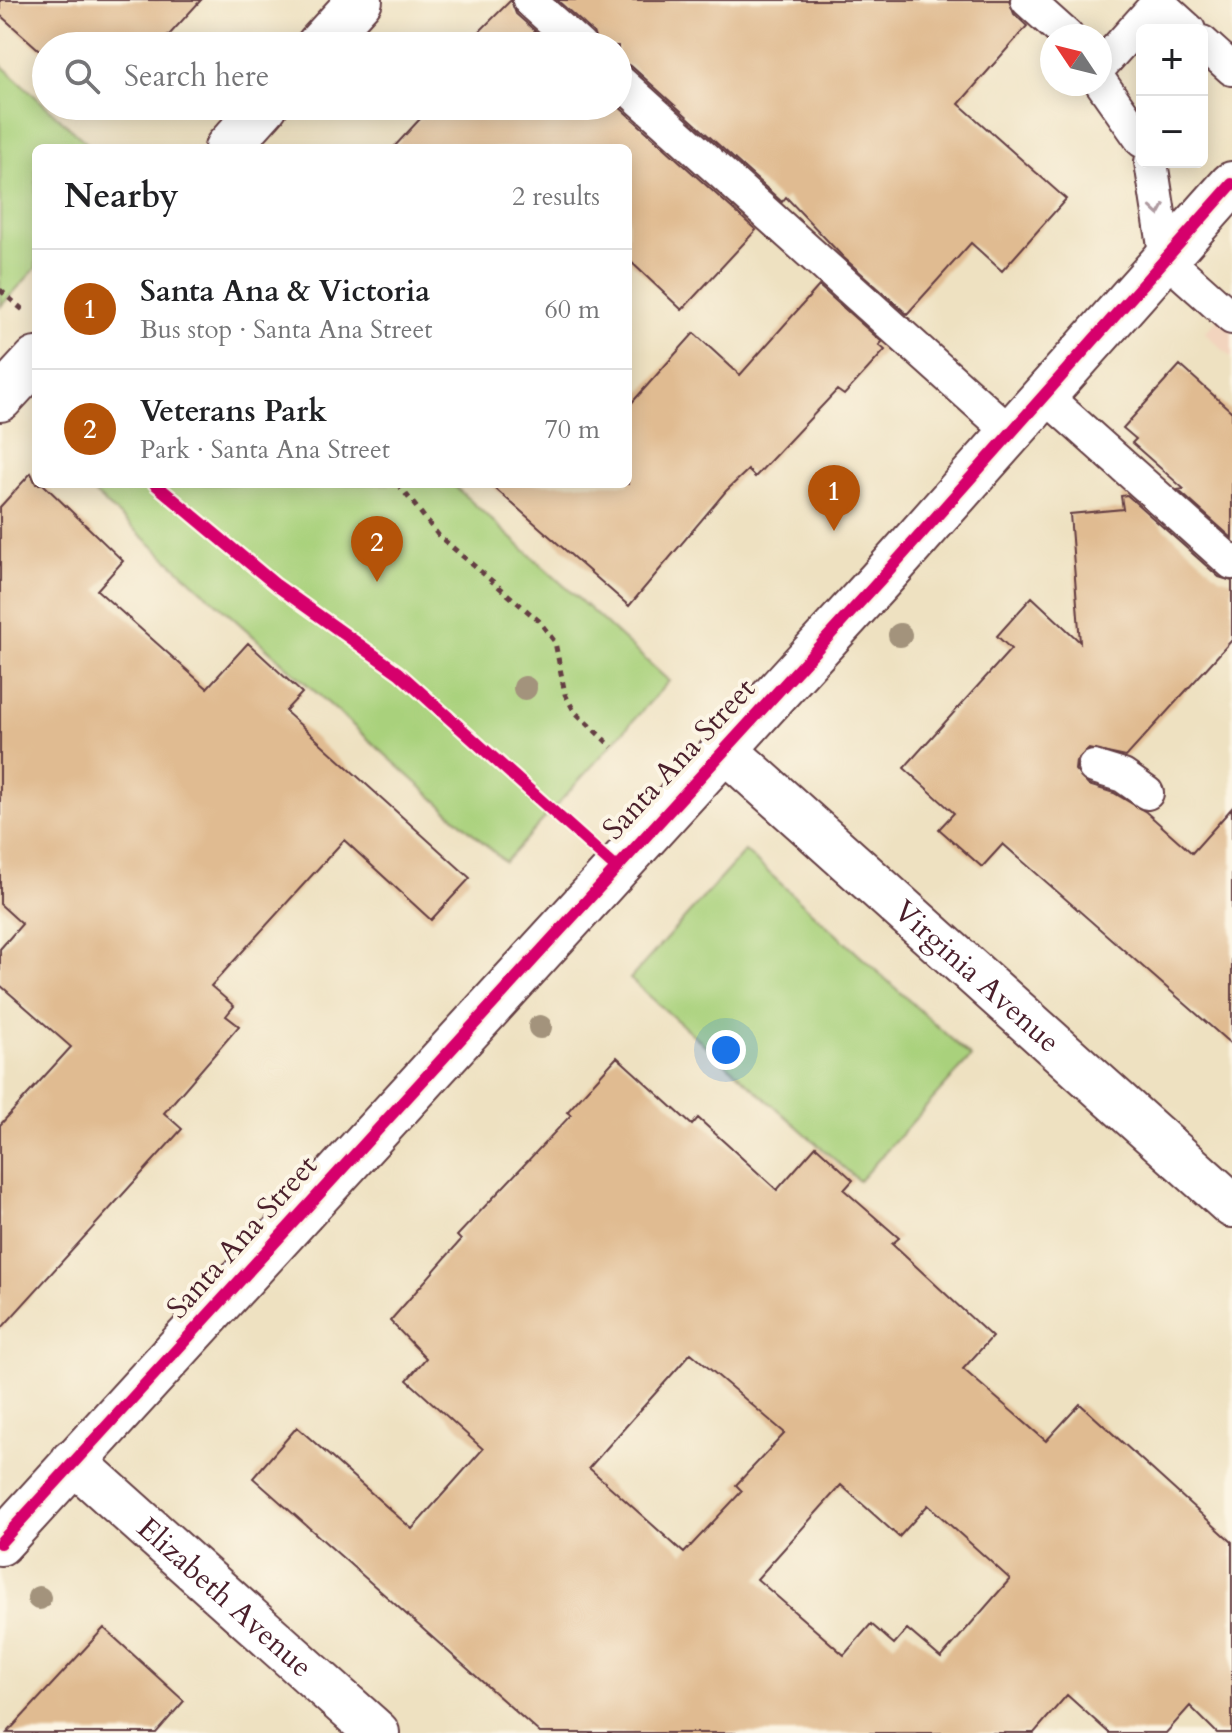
<!DOCTYPE html>
<html lang="en">
<head>
<meta charset="utf-8">
<style>
  body { margin:0; font-family:Cardo,serif; background:#f6f6f6; color:#202124 }
  .controls { position:absolute; right:24px; top:24px; display:grid; overflow:hidden; border-radius:12px; box-shadow:0 4px 20px #0003 }
  .controls button { width:72px; height:72px; display:grid; place-items:center; padding:0; border:0; border-bottom:2px solid #e0e0e0; background:#fff; color:#202124; font:40px sans-serif }
  .compass { position:absolute; left:1040px; top:24px; width:72px; height:72px; border-radius:50%; background:#fff; box-shadow:0 4px 20px #0003; rotate:305deg }
  .you { position:absolute; left:726px; top:1050px; width:28px; height:28px; margin:-20px; border:6px solid #fff; border-radius:50%; background:#1a73e8; box-shadow:0 0 0 12px #1a73e833 }
  .badge { display:grid; place-items:center; width:52px; height:52px; border-radius:50%; background:#b45309; color:#fff; font-size:26px; font-weight:700 }
  .pin { position:absolute; translate:-50% -66px; filter:drop-shadow(0 2px 4px #0008) }
  .pin::after { content:''; position:absolute; top:42px; width:28px; height:24px; background:inherit; clip-path:polygon(0 0,100% 0,50% 100%) }
  .list { margin:0; padding:0; list-style:none }
  h2 { display:flex; justify-content:space-between; align-items:center; height:104px; margin:0; padding:0 32px; font-size:34px }
  h2 small { font-size:26px; font-weight:400; color:#757577 }
  .list li { display:grid; grid-template-columns:52px 1fr auto; gap:24px; align-items:center; box-sizing:border-box; height:120px; padding:0 32px; border-top:2px solid #e0e0e0 }
  .list b { display:block; font-size:30px; white-space:nowrap }
  .list p { margin:0; font-size:26px; white-space:nowrap; color:#757577 }
  .list em { font-size:26px; font-style:normal; color:#757577 }
  .icon { flex:none; width:44px; height:44px; fill:none; stroke:currentColor; stroke-width:2; stroke-linecap:round; stroke-linejoin:round }
  .map { position:relative; flex:none; width:1232px; height:1733px; overflow:hidden }
  .search { position:absolute; background:#fff; box-shadow:0 4px 20px #0003; left:32px; top:32px; width:600px; height:88px; display:flex; align-items:center; gap:20px; box-sizing:border-box; padding:0 28px; border-radius:44px; color:#757577; font-size:30px }
  .panel { position:absolute; background:#fff; box-shadow:0 4px 20px #0003; left:32px; top:144px; width:600px; height:344px; border-radius:12px }
  .map>svg:first-child { display:block }
  .built { fill:#f2d4be }
  .green { fill:#a9d17c; stroke:#7a7854; stroke-width:2 }
  .building { fill:#e0bb91; fill-rule:evenodd }
  .lines { fill:none; stroke-linecap:round; stroke-linejoin:round }
  .service-casing { stroke:#633c42; stroke-width:36 }
  .minor-casing { stroke:#633c42; stroke-width:48 }
  .tertiary-casing { stroke:#633c42; stroke-width:48 }
  .path { stroke:#633c42; stroke-width:5; stroke-dasharray:6 6; stroke-linecap:butt }
  .service { stroke:#fff; stroke-width:32 }
  .minor { stroke:#fff; stroke-width:44 }
  .tertiary { stroke:#fff; stroke-width:44 }
  .cycleway-casing { stroke:#fcf5e5; stroke-width:17 }
  .cycleway { stroke:#d6006c; stroke-width:12 }
  .tree { fill:#a3937c }
  .oneway { stroke:#ae9aa0 }
  .labels { text-anchor:middle; dominant-baseline:central; stroke-width:8; stroke-linejoin:round; paint-order:stroke }
  .street-label { font-size:30px; fill:#4a1f2b; stroke:#fcf5e5 }
</style>
</head>
<body>
<div class="map">
<svg width="1232" height="1733" viewBox="0 0 1232 1733">
  <rect width="100%" height="100%" fill="#fcf5e5"/>
  <filter id="ink" filterUnits="userSpaceOnUse"><feTurbulence type="fractalNoise" baseFrequency=".0125" numOctaves="2"/><feDisplacementMap in="SourceGraphic" scale="16" xChannelSelector="R" yChannelSelector="G"/><feConvolveMatrix kernelMatrix="1 2 1 2 8 2 1 2 1" color-interpolation-filters="sRGB"/></filter>
  <filter id="wash" filterUnits="userSpaceOnUse"><feTurbulence type="fractalNoise" baseFrequency=".006" numOctaves="4" result="noise"/><feDisplacementMap in="SourceGraphic" scale="32" xChannelSelector="R" yChannelSelector="G"/><feGaussianBlur stdDeviation="1.8" result="paint"/><feColorMatrix in="noise" values="0 0 0 0 0 0 0 0 0 0 0 0 0 0 0 0 0 1.4 0 .05"/><feComposite in="paint" operator="in"/></filter>
  <g filter="url(#wash)">
    <rect width="100%" height="100%" fill="#eee1c1"/>
    <path class="built" d="M1232,303V358L1205,333Z"/>
    <path class="green" d="M0,64L92,148H36V268L0,307Z
      M84,484H452L669,681L505,862Z
      M745,851L971,1057L859,1181L630,979Z"/>
    <g id="blocks">
      <path class="building" d="M0,0H201L159,46H46V56L0,15Z
        M511,0L516,14L552,46H465Z
        M557,0H1009L1014,14L1027,26L959,104L1066,199L1002,271L971,243L907,314L844,258L786,197L782,202L631,66L618,62V46H598L593,32Z
        M432,106H618L756,230L682,310L628,259V148H393Z
        M819,286L882,342L879,345L885,350L844,395L837,390L755,477L748,470L726,491L629,606L490,484H628V407L694,333L740,375Z
        M1180,365L1232,412V538L1178,490L1184,489L1132,443L1136,439L1123,428Z
        M31,473L36,484H43L123,561L97,590L207,688L248,643L302,693L285,711L470,878L431,920L344,840L211,986L234,1006L226,1016L239,1026L164,1113L182,1129L0,1330V1125L71,1047L0,985V949L22,924L0,904V507Z
        M1127,495L1219,577L1232,581V640L1126,757L1089,749L1076,761L1075,770L1088,785L1114,793L1146,812L1192,853L1232,808V1045L1003,844L982,867L939,829L954,813L904,768L1011,649L997,636L1032,597L1080,642L1070,514L1123,509L1121,496Z
        M617,1057L692,1125L698,1118L777,1190L816,1146L853,1180L844,1190L899,1238L892,1244L992,1337L963,1369L1046,1441L1080,1404L1232,1542V1733H1217L1190,1706L1166,1733H1109L1067,1695L1034,1733H540L253,1478L297,1427L412,1529L483,1449L407,1380L426,1358L390,1321L461,1240L457,1236L571,1115L567,1112ZM691,1353L785,1433L736,1485L742,1491L684,1553L589,1468ZM841,1485L899,1537L928,1505L1010,1579L941,1658L907,1629L894,1644L871,1624L844,1655L757,1579Z
        M104,1628L184,1701L156,1733H7Z"/>
    </g>
  </g>
  <g filter="url(#ink)">
    <use href="#blocks" fill-opacity="0" stroke="#633c42" stroke-width="2"/>
    <g class="lines">
      <defs>
        <path id="service" d="M529,0L580,46
          M1027,0L1067,36
          M1158,2L1189,30
          M1202,42L1232,69
          M1100,67L1160,0
          M618,80L1011,433
          M1100,81L1142,141
          M1151,162L1166,259L1232,318
          M1045,396L1232,563
          M1094,767L1123,776L1147,793"/>
        <g id="minor">
          <path d="M318,46L360,0"/>
          <path d="M227,148L265,106"/>
          <path d="M0,399L36,360"/>
          <path id="s1" d="M724,749L1232,1205"/>
          <path id="s2" d="M73,1461L377,1733"/>
        </g>
        <path id="tertiary" d="M0,1543L880,580L1232,184"/>
      </defs>
      <use href="#service" class="service-casing"/>
      <use href="#minor" class="minor-casing"/>
      <use href="#tertiary" class="tertiary-casing"/>
      <path class="path" d="M0,290L23,310
        M398,484L439,536L539,621L555,642L565,694L574,711L612,747"/>
      <use href="#service" class="service"/>
      <use href="#minor" class="minor"/>
      <use href="#tertiary" class="tertiary"/>
      <defs>
        <path id="cycleway" d="M155,484L276,585L399,673L615,867
          M0,1543L880,580L1232,184"/>
      </defs>
      <use href="#cycleway" class="cycleway-casing"/>
      <use href="#cycleway" class="cycleway"/>
    </g>
    <g class="tree">
      <circle cx="900" cy="635" r="12"/>
      <circle cx="525" cy="688" r="12"/>
      <circle cx="540" cy="1027" r="12"/>
      <circle cx="39" cy="1598" r="12"/>
    </g>
    <defs><path id="oneway-chevron" d="M-2-3.5L2.5 0L-2 3.5" fill="none" stroke-width="1.6" stroke-linecap="round" stroke-linejoin="round" transform="scale(2)"/></defs>
    <use class="oneway" href="#oneway-chevron" transform="translate(1158 210) rotate(81)"/>
  </g>
  <g class="labels">
    <g class="street-label">
      <text transform="translate(679 759) rotate(-47)">Santa Ana Street</text>
      <text stroke="none"><textPath href="#s1" startOffset="340">Virginia Avenue</textPath></text>
      <text transform="translate(242 1237) rotate(-48)">Santa Ana Street</text>
      <text stroke="none"><textPath href="#s2" startOffset="204">Elizabeth Avenue</textPath></text>
    </g>
  </g>
</svg>
<div class="controls">
<button>+</button>
<button>−</button>
</div>
<svg class="compass" viewBox="-18 -18 36 36"><path d="M0-13l5 13h-10z" fill="#e53935"/><path d="M0 13l5-13h-10z" fill="#757577"/></svg>
<div class="you"></div>
<div class="pin badge" style="left:834px;top:531px">1</div>
<div class="pin badge" style="left:377px;top:582px">2</div>
<div class="search"><svg class="icon" aria-label="search" viewBox="0 0 24 24"><circle cx="10" cy="10" r="6"/><path d="M15 15l6 6"/></svg>Search here</div>
<section class="panel">
<h2>Nearby<small>2 results</small></h2>
<ul class="list">
<li><span class="badge">1</span><div><b>Santa Ana &amp; Victoria</b><p>Bus stop · Santa Ana Street</p></div><em>60 m</em></li>
<li><span class="badge">2</span><div><b>Veterans Park</b><p>Park · Santa Ana Street</p></div><em>70 m</em></li>
</ul>
</section>
</div>
</body>
</html>
